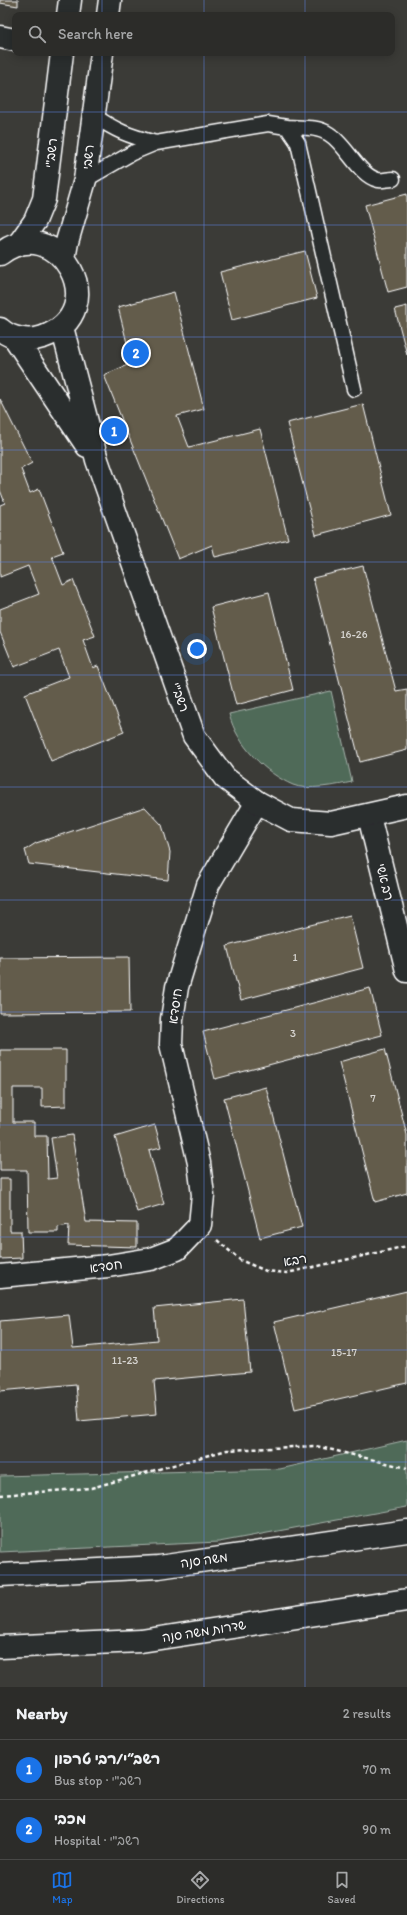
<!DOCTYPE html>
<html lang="en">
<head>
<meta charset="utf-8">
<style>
  body { margin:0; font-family:Itim,"Playpen Sans Hebrew",sans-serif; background:#343431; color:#f1f3f6 }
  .you { position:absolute; left:197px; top:649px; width:14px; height:14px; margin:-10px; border:3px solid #fff; border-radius:50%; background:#1a73e8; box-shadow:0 0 0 6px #1a73e833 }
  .badge { display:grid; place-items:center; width:26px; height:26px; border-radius:50%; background:#1a73e8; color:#fff; font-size:13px; font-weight:700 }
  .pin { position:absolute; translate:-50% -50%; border:2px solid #fff; box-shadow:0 1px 4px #0006 }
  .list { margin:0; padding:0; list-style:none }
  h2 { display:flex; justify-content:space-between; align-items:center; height:52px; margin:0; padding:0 16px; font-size:17px }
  h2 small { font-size:13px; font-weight:400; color:#a6a7a8 }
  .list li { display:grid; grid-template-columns:26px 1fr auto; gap:12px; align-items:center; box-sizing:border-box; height:60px; padding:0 16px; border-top:1px solid #484846 }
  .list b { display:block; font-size:15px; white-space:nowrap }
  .list p { margin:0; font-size:13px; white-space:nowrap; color:#a6a7a8 }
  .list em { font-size:13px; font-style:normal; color:#a6a7a8 }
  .icon { flex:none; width:22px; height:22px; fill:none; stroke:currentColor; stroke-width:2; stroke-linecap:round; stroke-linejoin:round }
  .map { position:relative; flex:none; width:407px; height:1687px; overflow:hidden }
  .search { position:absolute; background:#2c2c29; box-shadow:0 2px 10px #0003; left:12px; right:12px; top:12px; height:44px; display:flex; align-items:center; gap:10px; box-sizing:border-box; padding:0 14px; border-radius:8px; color:#a6a7a8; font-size:15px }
  .sheet { height:172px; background:#2c2c29 }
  nav { display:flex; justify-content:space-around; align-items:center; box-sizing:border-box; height:56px; border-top:1px solid #484846; background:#2c2c29; font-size:11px; color:#a6a7a8 }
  nav a { display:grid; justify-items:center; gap:2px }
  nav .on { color:#1a73e8 }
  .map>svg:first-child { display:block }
  .green { fill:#4f6a59; stroke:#a7b4ac }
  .building { fill:#635c4c; stroke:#fff }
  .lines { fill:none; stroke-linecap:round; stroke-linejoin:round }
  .lane-casing { stroke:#fff; stroke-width:17 }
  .street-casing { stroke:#fff; stroke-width:25 }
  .secondary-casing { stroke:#fff; stroke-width:25 }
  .path { stroke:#fff; stroke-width:2.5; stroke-dasharray:4 3; stroke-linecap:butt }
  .lane { stroke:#2a2d2e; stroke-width:14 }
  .street { stroke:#2a2d2e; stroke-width:22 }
  .secondary { stroke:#2a2d2e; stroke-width:22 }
  .grid { fill:none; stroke:#6183e4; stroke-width:1; stroke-opacity:0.55 }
  .labels { text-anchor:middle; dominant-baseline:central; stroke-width:3.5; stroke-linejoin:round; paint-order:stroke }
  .number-label { font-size:11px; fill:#d8d6d2 }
  .street-label { font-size:13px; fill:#fff; stroke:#2a2d2e }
</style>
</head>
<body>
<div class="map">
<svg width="407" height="1687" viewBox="0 0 407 1687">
  <rect width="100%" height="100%" fill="#3b3b37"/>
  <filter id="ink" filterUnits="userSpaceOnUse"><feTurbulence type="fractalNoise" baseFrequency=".025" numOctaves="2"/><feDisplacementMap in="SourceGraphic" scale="8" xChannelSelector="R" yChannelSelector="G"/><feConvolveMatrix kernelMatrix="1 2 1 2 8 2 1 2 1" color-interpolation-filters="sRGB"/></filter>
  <g filter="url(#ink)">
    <path class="green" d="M331,691L352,782C338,785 306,791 293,785C265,773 237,745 229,714Z
      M407,1440V1507L219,1542L0,1552V1476L280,1469Z"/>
    <path class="building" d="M0,0H18V6L0,3Z
      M407,194V287L388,292L365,205Z
      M305,251L317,298L232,320L220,272Z
      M174,292L204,409L177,416L189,447L260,429L288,539L215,557L212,545L178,559L104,375L132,363L118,307Z
      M407,306V355L395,309Z
      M0,399L32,463L21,469L30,493L39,489L63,552L52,556L63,585L73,580L95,636L83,640L93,668L98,666L124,732L51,761L25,694L69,677L59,650L14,667L0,632V609L39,594L28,566L0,577V505L5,503L0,490Z
      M363,404L391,515L316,535L287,423Z
      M363,566L396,691L407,689V750L360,762L313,578Z
      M269,592L293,690L236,705L211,607Z
      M145,807L162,825L170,852L168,880L29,864L25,850L36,843Z
      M350,915L363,968L241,1000L227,946Z
      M129,957L130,1012L0,1013V958Z
      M370,988L382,1035L215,1079L203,1032Z
      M385,1049L407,1135V1193L375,1202L339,1062Z
      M0,1050H66V1106L42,1107V1088H13V1122H34V1136H47L48,1179L57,1178L51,1138L72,1135L86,1222L137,1223V1247L68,1245L69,1225L58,1227V1232H28L27,1170H0Z
      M266,1087L302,1227L260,1238L224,1098Z
      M155,1125L161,1147L149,1150L164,1204L137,1212L115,1137Z
      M0,1179H10V1231H21L22,1258L0,1259Z
      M407,1291V1383L295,1409L274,1322Z
      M243,1299L250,1372L154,1381L157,1414L79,1421L76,1384L0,1391V1321L69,1315L73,1348L157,1340L154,1308Z"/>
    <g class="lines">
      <defs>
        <path id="lane" d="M93,115C116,131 129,136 156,143
          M287,127C301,128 317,126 329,134C346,144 359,176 378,180C382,181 388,179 393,179
          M85,180L132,153L156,143L268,124L287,127L298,143L354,389"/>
        <path id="street" d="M0,37L15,40
          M369,816L407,971
          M0,1276L108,1266L151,1259L177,1249L200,1225L203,1195L199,1163L171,1044L172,1019L177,987L208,885L257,802"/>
        <path id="secondary" d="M68,15L70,0
          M108,15L110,0
          M18,245L35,221L44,199L62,53
          M0,254C57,209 116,311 43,337C29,342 11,339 0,329
          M64,259L67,242L85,180L102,53
          M62,327L97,460L194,736L225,778L257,802L291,820L331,823L407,806
          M14,337L87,446
          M0,1575L159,1567L407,1531
          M0,1647L141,1641L407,1600"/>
      </defs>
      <use href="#lane" class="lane-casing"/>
      <use href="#street" class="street-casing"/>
      <use href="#secondary" class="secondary-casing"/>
      <path class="path" d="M217,1240L240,1260L266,1271L287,1273L407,1246
        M0,1495L91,1488L227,1450L316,1446L407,1468"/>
      <use href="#lane" class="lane"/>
      <use href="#street" class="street"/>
      <use href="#secondary" class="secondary"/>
    </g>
  </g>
  <path class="grid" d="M102,0V15M204,0V15M305,0V15M102,53V1687M204,53V1687M305,53V1687M0,112H407M0,225H407M0,337H407M0,450H407M0,562H407M0,675H407M0,787H407M0,900H407M0,1012H407M0,1125H407M0,1237H407M0,1350H407M0,1462H407M0,1575H407"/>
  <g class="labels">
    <g class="number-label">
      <text x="354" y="634">16-26</text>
      <text x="295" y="957">1</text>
      <text x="293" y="1033">3</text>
      <text x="373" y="1098">7</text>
      <text x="344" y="1352">15-17</text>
      <text x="125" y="1360">11-23</text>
    </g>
    <g class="street-label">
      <text transform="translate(51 153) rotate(-83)">רשב"י</text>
      <text transform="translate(88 157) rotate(-84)">רשבי</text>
      <text transform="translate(180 697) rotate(71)">רשב"י</text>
      <text transform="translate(385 882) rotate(76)">רב אשי</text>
      <text transform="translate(175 1006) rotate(-82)">חיסדא</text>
      <text transform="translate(295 1260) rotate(-9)">רבא</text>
      <text transform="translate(106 1266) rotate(-8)">חסדא</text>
      <text transform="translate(204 1560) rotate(-8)">משה סנה</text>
      <text transform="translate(204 1631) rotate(-9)">שדרות משה סנה</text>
    </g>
  </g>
</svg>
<div class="you"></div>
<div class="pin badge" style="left:114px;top:431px">1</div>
<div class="pin badge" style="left:136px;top:353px">2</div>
<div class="search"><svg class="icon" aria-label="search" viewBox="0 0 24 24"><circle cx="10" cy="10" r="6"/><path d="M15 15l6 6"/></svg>Search here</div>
</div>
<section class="sheet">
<h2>Nearby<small>2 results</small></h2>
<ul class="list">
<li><span class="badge">1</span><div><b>רשב״י/רבי טרפון</b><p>Bus stop · רשב&quot;י</p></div><em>70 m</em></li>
<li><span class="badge">2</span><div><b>מכבי</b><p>Hospital · רשב&quot;י</p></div><em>90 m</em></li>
</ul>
</section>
<nav>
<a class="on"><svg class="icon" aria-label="map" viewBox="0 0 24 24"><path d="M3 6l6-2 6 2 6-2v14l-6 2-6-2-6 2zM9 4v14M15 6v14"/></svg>Map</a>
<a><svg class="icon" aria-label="directions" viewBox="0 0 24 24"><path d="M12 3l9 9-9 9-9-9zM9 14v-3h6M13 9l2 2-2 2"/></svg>Directions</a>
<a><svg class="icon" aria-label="saved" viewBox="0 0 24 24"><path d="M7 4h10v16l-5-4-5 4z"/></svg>Saved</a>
</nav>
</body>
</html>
